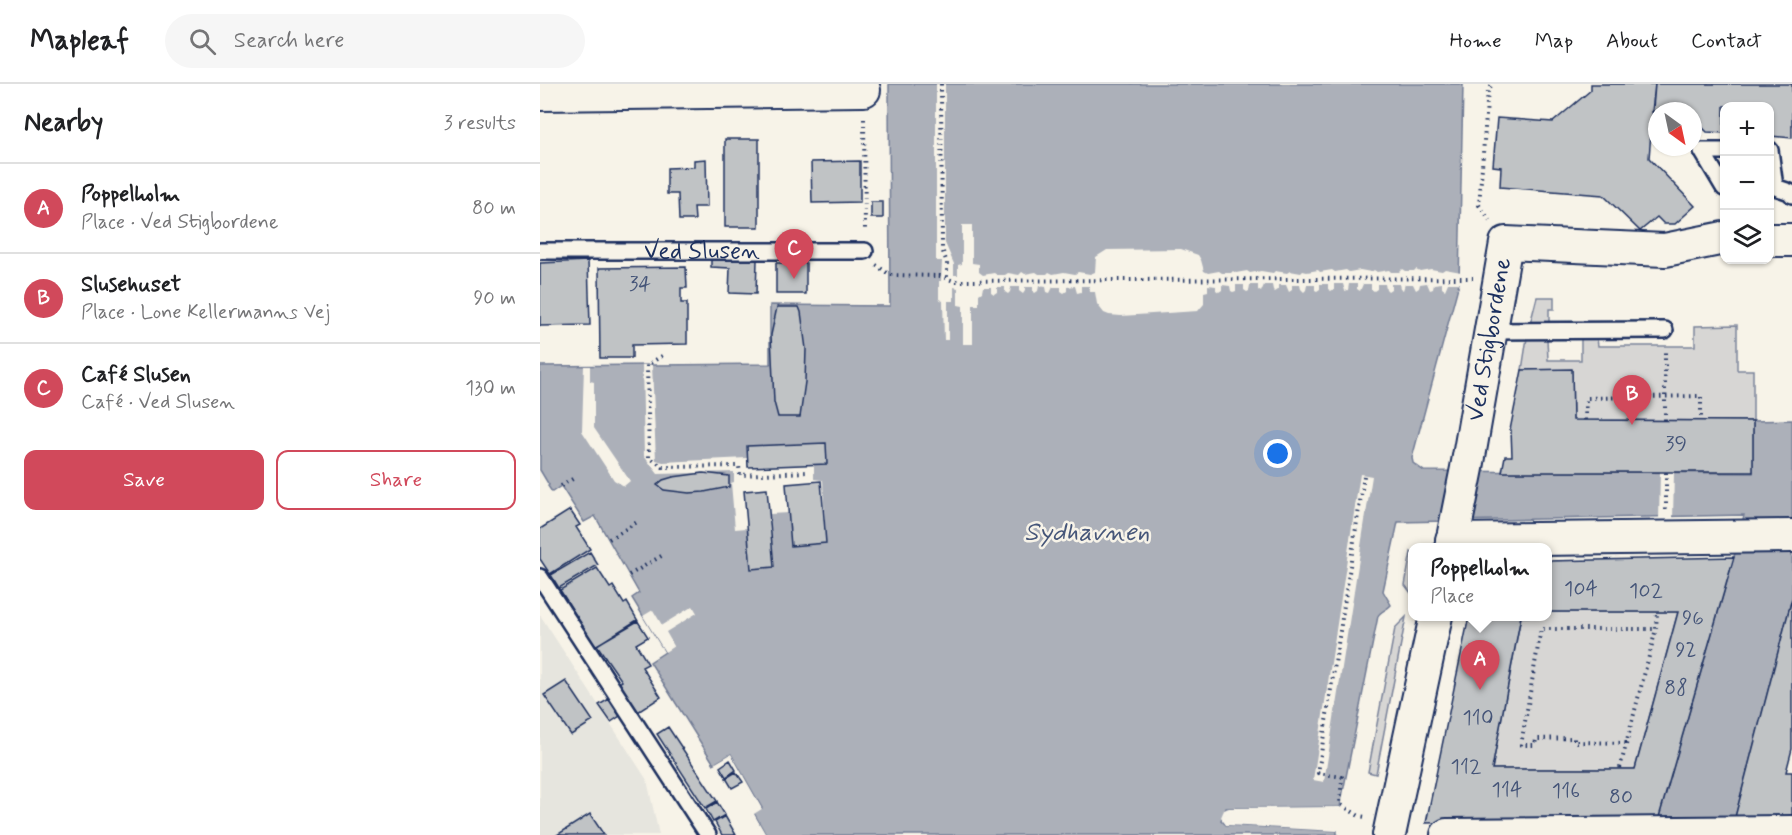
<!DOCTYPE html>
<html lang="en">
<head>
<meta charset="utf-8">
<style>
  body { margin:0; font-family:Mynerve,sans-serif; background:#f6f6f6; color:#202124 }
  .controls { position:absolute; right:18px; top:18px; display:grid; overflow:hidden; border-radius:12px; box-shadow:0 2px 4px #0004 }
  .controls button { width:54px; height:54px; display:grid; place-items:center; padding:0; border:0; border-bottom:2px solid #e0e0e0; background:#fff; color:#202124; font:30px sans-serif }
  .compass { position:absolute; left:1108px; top:18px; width:54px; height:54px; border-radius:50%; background:#fff; box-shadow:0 2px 4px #0004; rotate:147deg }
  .you { position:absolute; left:738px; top:370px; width:21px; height:21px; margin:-15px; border:4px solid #fff; border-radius:50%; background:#1a73e8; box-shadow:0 0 0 9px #1a73e833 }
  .badge { display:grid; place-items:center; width:39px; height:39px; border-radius:50%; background:#d1495b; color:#fff; font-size:20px; font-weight:700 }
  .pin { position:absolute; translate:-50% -50px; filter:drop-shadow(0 2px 3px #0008) }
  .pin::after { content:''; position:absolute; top:32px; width:21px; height:18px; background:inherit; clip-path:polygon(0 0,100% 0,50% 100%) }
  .popup { position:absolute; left:868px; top:459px; width:144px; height:78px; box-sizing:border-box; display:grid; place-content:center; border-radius:12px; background:#fff; filter:drop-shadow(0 2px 4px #0005); font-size:20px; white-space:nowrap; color:#757577 }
  .popup b { font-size:22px; color:#202124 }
  .popup::after { content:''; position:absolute; left:50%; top:100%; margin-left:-12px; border:12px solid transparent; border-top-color:#fff }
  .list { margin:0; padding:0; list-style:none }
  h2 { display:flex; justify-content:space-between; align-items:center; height:78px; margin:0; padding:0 24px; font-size:26px }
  h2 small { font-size:20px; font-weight:400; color:#757577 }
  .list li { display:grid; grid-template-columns:39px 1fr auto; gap:18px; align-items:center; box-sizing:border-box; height:90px; padding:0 24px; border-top:2px solid #e0e0e0 }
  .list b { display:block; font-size:22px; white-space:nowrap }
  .list p { margin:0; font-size:20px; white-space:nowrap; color:#757577 }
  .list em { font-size:20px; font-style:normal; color:#757577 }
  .actions { display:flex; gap:12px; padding:18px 24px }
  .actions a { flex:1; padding:14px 0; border:2px solid #d1495b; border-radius:12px; text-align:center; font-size:21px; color:#d1495b }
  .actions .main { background:#d1495b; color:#fff }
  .icon { flex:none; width:33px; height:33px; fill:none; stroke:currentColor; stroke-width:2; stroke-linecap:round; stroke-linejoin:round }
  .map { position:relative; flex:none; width:1252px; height:751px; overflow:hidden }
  header { display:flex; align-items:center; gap:36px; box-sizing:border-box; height:84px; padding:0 30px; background:#fff; border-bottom:2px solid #e0e0e0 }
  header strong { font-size:28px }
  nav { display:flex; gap:33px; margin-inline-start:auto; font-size:21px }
  .search { width:420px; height:54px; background:#f6f6f6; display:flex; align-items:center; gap:15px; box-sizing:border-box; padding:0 21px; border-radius:33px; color:#757577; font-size:22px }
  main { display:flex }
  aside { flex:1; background:#fff }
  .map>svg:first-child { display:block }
  .built { fill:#e6e5de }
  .green { fill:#d7d6d4; stroke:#798299; stroke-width:1.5 }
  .water { fill:#acb0b9; stroke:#727c95; stroke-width:1.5 }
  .pier { fill:#f7f3e8 }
  .building { fill:#c0c3c5; stroke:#1b2f5e; stroke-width:1.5 }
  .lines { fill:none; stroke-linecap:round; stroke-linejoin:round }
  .service-casing { stroke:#1b2f5e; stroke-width:20 }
  .minor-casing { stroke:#1b2f5e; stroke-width:36 }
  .path { stroke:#1b2f5e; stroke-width:4; stroke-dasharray:1.5 4.5; stroke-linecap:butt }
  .service { stroke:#f7f3e8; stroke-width:15 }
  .minor { stroke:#f7f3e8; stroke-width:32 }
  .labels { text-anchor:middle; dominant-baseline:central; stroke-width:5; stroke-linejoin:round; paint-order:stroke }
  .number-label { font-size:21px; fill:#445478 }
  .street-label { font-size:24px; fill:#1b2f5e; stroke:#f7f3e8 }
  .water-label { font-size:26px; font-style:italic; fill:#465679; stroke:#f7f3e8 }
</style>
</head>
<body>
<header>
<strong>Mapleaf</strong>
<div class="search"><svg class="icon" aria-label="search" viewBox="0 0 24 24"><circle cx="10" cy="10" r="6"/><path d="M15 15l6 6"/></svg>Search here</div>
<nav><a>Home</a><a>Map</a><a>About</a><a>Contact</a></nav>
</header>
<main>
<aside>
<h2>Nearby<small>3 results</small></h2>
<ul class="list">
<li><span class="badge">A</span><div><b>Poppelholm</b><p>Place · Ved Stigbordene</p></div><em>80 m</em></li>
<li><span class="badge">B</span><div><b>Slusehuset</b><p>Place · Lone Kellermanns Vej</p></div><em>90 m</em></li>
<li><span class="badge">C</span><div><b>Café Slusen</b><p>Café · Ved Slusen</p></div><em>130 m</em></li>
</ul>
<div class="actions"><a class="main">Save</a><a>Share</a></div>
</aside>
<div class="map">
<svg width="1252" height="751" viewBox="0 0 1252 751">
  <rect width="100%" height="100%" fill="#f7f3e8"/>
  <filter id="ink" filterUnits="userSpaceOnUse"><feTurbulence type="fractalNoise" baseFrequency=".0167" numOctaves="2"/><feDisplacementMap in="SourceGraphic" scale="12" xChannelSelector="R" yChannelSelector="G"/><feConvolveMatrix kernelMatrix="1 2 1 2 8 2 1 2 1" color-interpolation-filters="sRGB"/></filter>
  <g filter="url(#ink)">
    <path class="built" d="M0,531L107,696L119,751H0Z"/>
    <path class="green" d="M997,213H1014V225H1009V240H990Z
      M1197,241V286H1213V337L1033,336L1032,286H982L987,254L1007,255L1008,276H1041V255H1057L1058,262H1155V242Z
      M871,468L872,469L871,509L865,501Z
      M1008,528H1138L1095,685H952L981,533L1008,532Z
      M866,533L836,690L828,688L855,544Z"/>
    <path class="water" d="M349,0H923L919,199L872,374L873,379L884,387L1213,389V337L1252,336V514L1194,737L1117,751L1119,733L1194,473L1204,431L858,438L843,507L851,521C847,526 840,527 838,532L800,723L689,724H686L681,736L686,741L797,747V751H226L214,729L222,724L191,670L174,680L110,578L125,568L92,514L99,509L55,432L44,438L21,402L12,408L8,402L9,401L0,386V282L230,280V221L350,222Z"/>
    <path class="pier" d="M396,0H405V159L414,180V191H418V181L422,180V141H432V179L439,180V188L443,191L454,189L457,191H465L468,189L479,191L482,188L485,190L496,188L499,190H507L509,188L513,190L524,188L535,190L538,188L550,190L555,188L556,173L567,166L641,165L658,171L661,176L664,187L668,189L679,187L682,189H691L693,187L696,189L707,187L710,189L721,187L733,189L735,187L747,189L750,187L761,189L763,187L767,188L778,186L780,188L792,186L795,188L806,186L809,188L820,186L831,188L834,186L837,188L849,186L851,188H859L862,185L865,187H874L876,185L880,187L891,185L902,187L905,185L921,188L920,199H908L905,206L902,204V199L894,200L893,205L890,206L887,199L880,200L879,204L876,206L873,200H865L863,206L860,204L859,200H851V205L848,207L846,205L845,200H837V205L834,207L831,205V200H823L820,207L817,205V200H809L808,206L805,207L803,200H794V205L791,207L788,205V200H780V205L777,207L775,206V201H767L766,206L764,208L761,205L760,201H752V206L749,208L746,201H738V206L735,208L733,206L732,201H724L721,208L718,206V201H710L709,207L707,208L704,206V201H696V207L693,208L691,207L690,202L682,201V206L679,208L676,206V202L668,201V207L664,208V220L658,227L581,232L569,231L564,229L557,220L555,208H550L549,202H541V208L537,209L535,202L527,203V207L524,209L521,207V203H513L510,209L507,208L506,203L499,202L498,207L495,209L493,207V203H485V207L483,210L479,207V203H471L470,208L468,210L465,208V203H457V208L454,210L451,208V203H443L442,208L439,210V221H433V260H423V222L418,221V204L414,203V217H408V256H404L403,217L399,215V197H401L402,177H396Z
      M102,281H112L116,376L123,378L207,374V362L286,359L287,380L274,381V395L283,396L286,459L251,462L248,429L230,430L234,483L211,485L207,444L195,445L191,399L194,398V388L118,390L104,372Z
      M44,282H50V297L54,298V344L90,397L84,402L74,396L42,347Z
      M1120,388H1134L1133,435L1119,436Z
      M820,390L832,392L784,698L773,696Z
      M153,522L157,529L126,548L134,562L125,568L103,532L113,526L122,541Z
      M191,670L222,725L214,730L226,751H223L211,730L212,727L218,723L190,674L175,682L174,680Z
      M800,723V726L689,727L684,731L687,738L797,744V747L686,741L681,733L684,726L689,724Z"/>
    <path class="building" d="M1051,0H1115L1109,74L1155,122L1135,140H1124L1117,133L1100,147L1063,111L960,103L961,83L953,82L957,34L1013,38L1051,6Z
      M1115,0H1252V54L1230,52V22H1184V49L1167,48L1153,34V27L1112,28Z
      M185,55H219V143H185Z
      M166,75L167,123H154L155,136H139L138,110H127V84L154,83V76Z
      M320,77V118L272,119L271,78Z
      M331,118H343V134H331Z
      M171,174L217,176L216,210L189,209L190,184L171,183Z
      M48,177L50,241L0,242V179Z
      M236,179H266V210H236Z
      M146,183L147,204H141V219H147V260L92,261V274H60L59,184Z
      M237,223H259L261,228L266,265L265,298L260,333H238L234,318L231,251Z
      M1032,285L1033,336L1213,337V388H962L965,372H972L971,346H970L982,286Z
      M286,359L287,380L208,383L207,362Z
      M163,389L189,392V403L164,408L149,409L124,406L117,401L123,396L133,393Z
      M281,397L286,459L251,462L246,400Z
      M227,405L234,483L211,485L204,407Z
      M30,426L40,441L36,443L50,465L10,490L0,475V445Z
      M50,468L58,481L19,504L11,491Z
      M1194,473L1119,733L886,739L929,532H981L952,685H1095L1138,528H1008V477Z
      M57,484L70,504L73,502L84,520L87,518L98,537L55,562L20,506Z
      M1252,514V665L1246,688H1252V736L1194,737Z
      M97,536L108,553L96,560L108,580L102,583L121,613L98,628L79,599L82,597L57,561Z
      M26,597L53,637L31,651L4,611Z
      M69,615L80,632L71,638L59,621Z
      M128,643L177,717L165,724L117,650Z
      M190,676L196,686L186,693L180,683Z
      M196,688L203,698L192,704L186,694Z
      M177,718L185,731L173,738L166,725Z
      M50,730L64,751H17Z
      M185,732L196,751H182L175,738Z"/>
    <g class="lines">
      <defs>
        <g id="service">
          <path d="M1230,66L1235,103L1250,108L1252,111"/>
          <path d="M1184,67H1162L1184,104"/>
          <path id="s1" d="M0,167H325"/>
          <path d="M950,247L1125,246"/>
          <path d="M0,493L168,751"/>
        </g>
        <g id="minor">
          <path d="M0,10L324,6"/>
          <path d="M1230,156H1252"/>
          <path d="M912,456L1252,452"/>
          <path id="s2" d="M911,464L927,384L966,159L1125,166L1184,154"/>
          <path d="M849,751L896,532"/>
          <path d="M907,751L1252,748"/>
        </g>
      </defs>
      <use href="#service" class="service-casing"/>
      <use href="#minor" class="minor-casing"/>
      <path class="path" d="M401,0L402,165L407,179V195
        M324,35L325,147
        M950,137L939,121L948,6L954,0
        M336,181L350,191L400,192L414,197L933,194
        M122,272L107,281L109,373L123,383L199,382L200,391L267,388
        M1045,336L1046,314L1161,312V337
        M1125,336V265
        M824,392L778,689L802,693L800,720L819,732L825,733
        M21,402L34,394
        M1126,426V388
        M69,455L99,437
        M89,491L123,471
        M1086,659L1034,658V654L996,655L995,661H981L1001,545H1116
        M1080,684L1116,545L1117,528"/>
      <use href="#service" class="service"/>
      <use href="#minor" class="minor"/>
    </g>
  </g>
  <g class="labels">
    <g class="number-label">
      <text x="100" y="200">34</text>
      <text x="1136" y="360">39</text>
      <text x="1041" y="505">104</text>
      <text x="1106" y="507">102</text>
      <text x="1153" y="534">96</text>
      <text x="1146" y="566">92</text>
      <text x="1136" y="604">88</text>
      <text x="938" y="634">110</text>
      <text x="926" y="683">112</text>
      <text x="967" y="706">114</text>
      <text x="1026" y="707">116</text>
      <text x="1081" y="713">80</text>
    </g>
    <g class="street-label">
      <text stroke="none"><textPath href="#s1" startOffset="162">Ved Slusen</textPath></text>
      <text stroke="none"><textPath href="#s2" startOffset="212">Ved Stigbordene</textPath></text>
    </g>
    <g class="water-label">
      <text x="547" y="449">Sydhavnen</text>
    </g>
  </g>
</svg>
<div class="controls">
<button>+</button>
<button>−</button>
<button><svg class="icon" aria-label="layers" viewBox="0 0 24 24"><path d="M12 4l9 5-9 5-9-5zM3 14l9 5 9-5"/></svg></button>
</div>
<svg class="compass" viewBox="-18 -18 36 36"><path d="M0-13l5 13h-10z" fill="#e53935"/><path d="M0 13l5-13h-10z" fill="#757577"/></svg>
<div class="you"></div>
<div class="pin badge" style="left:940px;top:606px">A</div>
<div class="popup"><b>Poppelholm</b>Place</div>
<div class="pin badge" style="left:1092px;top:341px">B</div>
<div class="pin badge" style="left:254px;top:195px">C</div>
</div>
</main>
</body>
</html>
